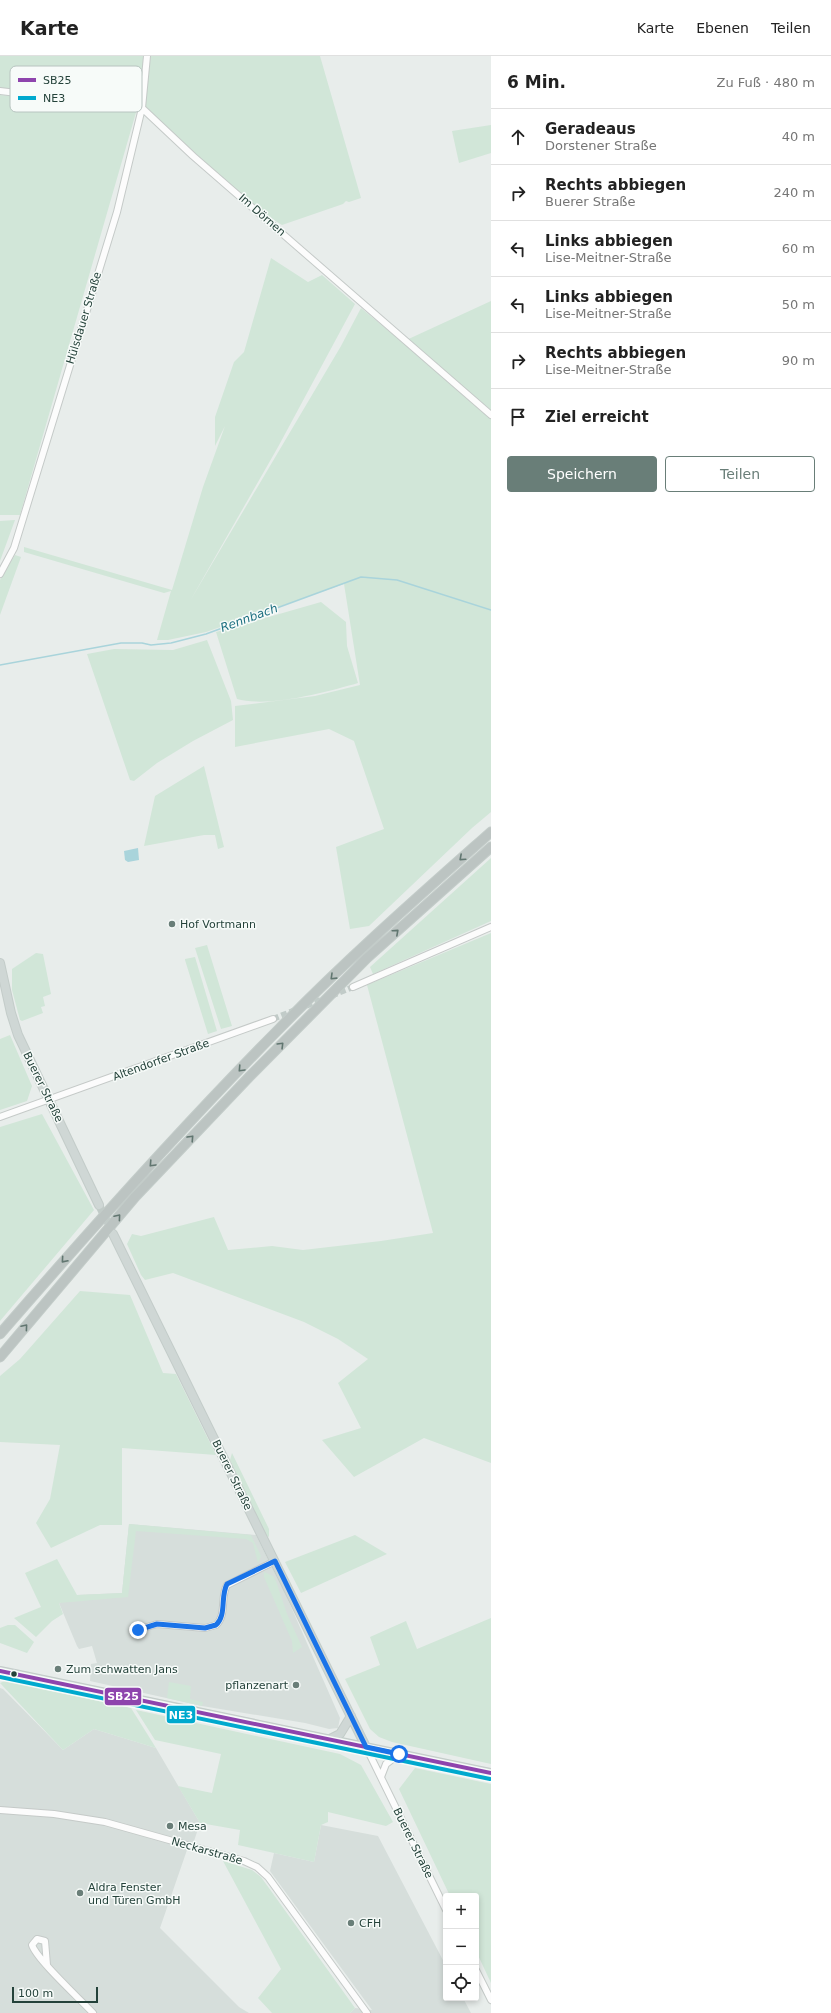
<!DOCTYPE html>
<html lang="de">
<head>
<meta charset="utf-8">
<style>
  body { margin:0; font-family:"DejaVu Sans",sans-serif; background:#f2f2f2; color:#222 }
  .controls { position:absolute; right:12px; bottom:12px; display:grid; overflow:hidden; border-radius:4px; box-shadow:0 2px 6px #0003 }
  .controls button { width:36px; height:36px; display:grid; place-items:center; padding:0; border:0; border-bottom:1px solid #e0e0e0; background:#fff; color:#222; font:20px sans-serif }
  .scale { position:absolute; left:12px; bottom:10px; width:86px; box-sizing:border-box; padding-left:4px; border:2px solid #24423a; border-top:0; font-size:11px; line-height:14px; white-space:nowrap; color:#24423a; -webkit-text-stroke:3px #f7fbf9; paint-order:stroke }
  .stop { position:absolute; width:12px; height:12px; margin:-9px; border:3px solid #1a73e8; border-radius:50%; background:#fff }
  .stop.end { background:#1a73e8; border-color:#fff; box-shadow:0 1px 4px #0008 }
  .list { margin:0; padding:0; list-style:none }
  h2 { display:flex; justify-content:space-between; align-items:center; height:52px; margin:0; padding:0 16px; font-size:17px }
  h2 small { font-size:13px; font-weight:400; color:#767676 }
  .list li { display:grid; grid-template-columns:26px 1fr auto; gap:12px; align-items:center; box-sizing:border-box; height:56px; padding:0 16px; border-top:1px solid #e0e0e0 }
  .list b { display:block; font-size:15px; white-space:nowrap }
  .list p { margin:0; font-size:13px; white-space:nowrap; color:#767676 }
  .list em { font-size:13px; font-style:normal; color:#767676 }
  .actions { display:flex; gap:8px; padding:12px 16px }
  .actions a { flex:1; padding:9px 0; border:1px solid #697e78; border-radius:4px; text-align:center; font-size:14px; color:#697e78 }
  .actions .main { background:#697e78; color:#fff }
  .icon { flex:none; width:22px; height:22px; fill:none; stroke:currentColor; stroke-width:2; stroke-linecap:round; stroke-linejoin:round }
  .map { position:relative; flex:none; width:491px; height:1957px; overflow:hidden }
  header { display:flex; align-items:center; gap:24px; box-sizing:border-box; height:56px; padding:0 20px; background:#fff; border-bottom:1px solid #e0e0e0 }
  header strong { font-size:19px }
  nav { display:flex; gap:22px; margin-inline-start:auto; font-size:14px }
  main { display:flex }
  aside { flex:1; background:#fff }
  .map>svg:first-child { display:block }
  .built { fill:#d6dedb }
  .green { fill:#d1e6d8 }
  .water { fill:#a9d4db }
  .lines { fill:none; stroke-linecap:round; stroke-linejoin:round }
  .stream { stroke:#a9d4db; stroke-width:1.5 }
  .minor-tunnel { stroke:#c1cbc8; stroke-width:6; stroke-dasharray:6 3; stroke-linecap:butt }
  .major-tunnel { stroke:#c1cbc8; stroke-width:8; stroke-dasharray:8 4; stroke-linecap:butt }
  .minor-casing { stroke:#c5cac8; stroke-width:8 }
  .major-casing { stroke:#c3ccc9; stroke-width:10 }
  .highway-casing { stroke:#c3ccc9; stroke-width:11 }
  .minor { stroke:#fcfcfc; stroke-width:6 }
  .major { stroke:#cfd7d5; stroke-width:8 }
  .highway { stroke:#bcc4c2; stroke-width:9 }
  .bus-1-casing { stroke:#f7fbf9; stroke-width:7 }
  .bus-2-casing { stroke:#f7fbf9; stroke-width:7 }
  .bus-1 { stroke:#8e44ad; stroke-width:4 }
  .bus-2 { stroke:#00a9ce; stroke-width:4 }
  .oneway { stroke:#617670 }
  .route { stroke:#1a73e8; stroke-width:5 }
  .poi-dot { fill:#697e78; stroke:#f7fbf9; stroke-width:1.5 }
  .bus-dot { fill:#24423a; stroke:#f7fbf9; stroke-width:1.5 }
  .labels { text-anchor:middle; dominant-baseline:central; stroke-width:3; stroke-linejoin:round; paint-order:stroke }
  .street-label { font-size:11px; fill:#24423a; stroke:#f7fbf9 }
  .poi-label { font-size:11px; fill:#24423a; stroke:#f7fbf9; text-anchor:start }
  .water-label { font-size:12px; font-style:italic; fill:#1c6f80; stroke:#f7fbf9 }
  .key { fill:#f7fbf9; stroke:#b8c4c0; stroke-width:1 }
  .key-label { font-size:11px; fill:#24423a }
  .line-badge { stroke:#f7fbf9; stroke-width:1.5 }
  .badge-label { font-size:11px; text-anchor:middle; font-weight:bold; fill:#fff }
</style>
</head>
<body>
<header>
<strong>Karte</strong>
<nav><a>Karte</a><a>Ebenen</a><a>Teilen</a></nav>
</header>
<main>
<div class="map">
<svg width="491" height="1957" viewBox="0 0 491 1957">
  <rect width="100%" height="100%" fill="#e8edeb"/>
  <path class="built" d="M129,1468L256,1479L288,1544L340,1662L338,1672L329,1673L305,1667L202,1650L90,1625L91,1608L97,1607L92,1590L79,1593L77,1590L59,1547L77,1539L122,1537Z
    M0,1632L3,1633L63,1694L94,1673L156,1692L200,1767L194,1785L187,1794L160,1872L239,1951L249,1957H0Z
    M321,1769L378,1780L446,1910V1942H463L471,1957H350L355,1952L372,1954L270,1815L274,1797L314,1806Z"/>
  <path class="green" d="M0,0H146L139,46L0,32Z
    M151,0H320L361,142L349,146L346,145L343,148L282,169L260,155L143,51Z
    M0,39L137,53L20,459H0Z
    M491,69V97L459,107L452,75Z
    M271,202L308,226L322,219L355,248L278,391L190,545L341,290L361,252L402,286L491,245V756L472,772L369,870L350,873L336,791L384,773L354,685L329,673L235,691V650L315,640L360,629L344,528L206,576L168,584H157L171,535L164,537L24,496V491L172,534L203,431L225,370L215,390V361L234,306L244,296Z
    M15,464L0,505V465Z
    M15,499L21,501L0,559V524Z
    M321,546L346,566L347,590L358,627C327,636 268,652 237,643L216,576Z
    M207,584L231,645L233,664L193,685L157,707L134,725L130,724L87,598L114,593L173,594Z
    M204,710L224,791L218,793L215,779H204L144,790L155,740Z
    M491,802V865L373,918L370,911Z
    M491,877V1407L424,1382L354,1421L322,1384L361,1372L338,1327L368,1303L338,1283L304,1266L173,1217L145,1224L141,1219L127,1188L132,1178L141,1180L214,1161L228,1194L272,1190L303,1194L381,1185L433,1177L367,929Z
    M207,889L232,970L221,973L195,892Z
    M36,897L43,898L51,938L43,941L45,950L41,951L43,957L22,965L20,964L12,934V913Z
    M195,901L217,975L208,978L185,904V903Z
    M10,979L32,1030L27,1045L0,1054V983Z
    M42,1058L94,1154L0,1265V1071Z
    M80,1235L130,1239L163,1317L176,1318L216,1399L122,1392V1469H100L51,1492L36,1467L50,1443L60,1389L0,1386V1320L20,1303Z
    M232,1397L269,1473V1481L266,1479L230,1404Z
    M129,1468L251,1479L261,1500L258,1507L253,1487L246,1483L136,1475L128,1541L59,1547L63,1558L52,1565L36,1581L14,1562L41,1551L25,1517L57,1503L77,1539L122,1537Z
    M355,1479L387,1498L301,1537L285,1506Z
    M264,1516L273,1520L276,1525L287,1558L302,1591L293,1597L292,1585L264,1521Z
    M491,1562V1708L392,1686L379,1681L370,1673L345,1623L380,1609L370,1581L406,1565L417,1593Z
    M8,1569H15L34,1586L27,1597L0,1587V1572Z
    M5,1625L131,1652L156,1692L94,1673L63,1694L0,1627Z
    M169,1626L191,1630L190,1643L203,1646L202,1650L167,1642Z
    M136,1654L340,1698L361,1709L393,1766L386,1770L328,1756V1766L321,1769L314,1806L238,1789L240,1774L200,1767L178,1730L212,1737L221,1698L155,1684Z
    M415,1712L491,1728V1927L476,1895V1840H450L399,1733Z
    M223,1805L252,1814L261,1821L355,1952L350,1957H272L258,1942L281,1913Z"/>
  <path class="water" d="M138,792L139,804L128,806L125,804L124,795Z"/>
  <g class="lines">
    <path class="stream" d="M0,609L121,587H142L151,589L171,587L206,578L361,521L397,524L491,554"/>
    <path class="minor-tunnel" d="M273,963L353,931"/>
    <path class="major-tunnel" d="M99,1149L112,1176"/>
    <defs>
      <path id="minor" d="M0,35L142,52L193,100L491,359
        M0,518L14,492L117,156L142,52L147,0
        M353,931L491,871
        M0,1061L273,963
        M137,1574L157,1568L205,1572L216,1569C227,1559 220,1541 227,1529L275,1505
        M366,1691L446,1854
        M381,1721L386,1708L399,1698
        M0,1754L54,1758L105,1766L244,1805L257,1811L268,1821L367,1957
        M47,1909L45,1885L37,1883L32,1889C37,1904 80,1943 93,1957
        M476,1914L491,1944"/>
      <path id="major" d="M0,907L11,957L18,979L99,1149
        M113,1178L366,1691
        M0,1615L491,1717
        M330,1683L340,1678L351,1660"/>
      <path id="highway" d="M0,1278C90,1174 182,1071 279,973C346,904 419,840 491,776
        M0,1301L135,1141L250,1020L367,902L491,791"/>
    </defs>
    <use href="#minor" class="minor-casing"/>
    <use href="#major" class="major-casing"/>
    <use href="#highway" class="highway-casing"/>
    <use href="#minor" class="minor"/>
    <use href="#major" class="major"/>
    <use href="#highway" class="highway"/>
    <defs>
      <path id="bus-1" d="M0,1615L491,1717"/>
      <path id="bus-2" d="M0,1621L490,1723"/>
    </defs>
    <use href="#bus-1" class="bus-1-casing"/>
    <use href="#bus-2" class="bus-2-casing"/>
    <use href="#bus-1" class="bus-1"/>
    <use href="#bus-2" class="bus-2"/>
  </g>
  <defs><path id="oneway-chevron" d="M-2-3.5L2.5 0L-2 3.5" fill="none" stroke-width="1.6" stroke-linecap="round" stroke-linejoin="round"/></defs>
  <g class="oneway">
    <use href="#oneway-chevron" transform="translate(462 802) rotate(138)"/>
    <use href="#oneway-chevron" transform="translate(396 876) rotate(-42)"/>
    <use href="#oneway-chevron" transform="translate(333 921) rotate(136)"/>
    <use href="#oneway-chevron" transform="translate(281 989) rotate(-45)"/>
    <use href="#oneway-chevron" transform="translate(241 1013) rotate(133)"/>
    <use href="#oneway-chevron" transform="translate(191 1082) rotate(-47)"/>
    <use href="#oneway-chevron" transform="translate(152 1108) rotate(133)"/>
    <use href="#oneway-chevron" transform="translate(118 1161) rotate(-50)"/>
    <use href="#oneway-chevron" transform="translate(64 1204) rotate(131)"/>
    <use href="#oneway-chevron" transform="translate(25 1271) rotate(-50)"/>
  </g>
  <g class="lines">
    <path class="route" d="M138,1574L157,1568L205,1572L216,1569C227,1559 220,1541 227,1528L275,1505L366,1691L399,1698"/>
  </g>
  <g class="poi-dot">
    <circle cx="172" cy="868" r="4"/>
    <circle cx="58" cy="1613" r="4"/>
    <circle cx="296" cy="1629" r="4"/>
    <circle cx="170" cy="1770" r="4"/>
    <circle cx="80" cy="1837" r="4"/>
    <circle cx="351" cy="1867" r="4"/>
  </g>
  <circle class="bus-dot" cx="14" cy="1618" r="3.5"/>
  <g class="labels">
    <g class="street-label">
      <text transform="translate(262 159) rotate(41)">Im Dörnen</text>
      <text transform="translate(84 262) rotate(-73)">Hülsdauer Straße</text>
      <text transform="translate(161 1004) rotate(-20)">Altendorfer Straße</text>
      <text transform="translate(43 1031) rotate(64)">Buerer Straße</text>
      <text transform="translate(232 1419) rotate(64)">Buerer Straße</text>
      <text transform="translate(413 1787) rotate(64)">Buerer Straße</text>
      <text transform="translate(207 1795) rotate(16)">Neckarstraße</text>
    </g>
    <g class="poi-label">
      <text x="180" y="868">Hof Vortmann</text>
      <text x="66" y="1613">Zum schwatten Jans</text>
      <text x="288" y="1629" text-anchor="end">pflanzenart</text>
      <text x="178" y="1770">Mesa</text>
      <text x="88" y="1831">Aldra Fenster<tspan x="88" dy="13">und Türen GmbH</tspan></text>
      <text x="359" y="1867">CFH</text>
    </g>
    <g class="water-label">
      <text transform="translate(249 562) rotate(-20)">Rennbach</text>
    </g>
  </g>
  <rect x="10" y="10" width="132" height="46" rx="6" class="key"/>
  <rect x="18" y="22" width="18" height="4" fill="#8e44ad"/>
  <rect x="18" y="40" width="18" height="4" fill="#00a9ce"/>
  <g class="key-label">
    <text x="43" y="28">SB25</text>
    <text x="43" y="46">NE3</text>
  </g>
  <g class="line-badge">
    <rect x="104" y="1631" width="38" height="19" rx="4" fill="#8e44ad"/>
    <rect x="166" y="1649" width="30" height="19" rx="4" fill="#00a9ce"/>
  </g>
  <g class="badge-label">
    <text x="123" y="1644">SB25</text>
    <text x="181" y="1663">NE3</text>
  </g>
</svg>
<div class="controls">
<button>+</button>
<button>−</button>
<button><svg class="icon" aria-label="locate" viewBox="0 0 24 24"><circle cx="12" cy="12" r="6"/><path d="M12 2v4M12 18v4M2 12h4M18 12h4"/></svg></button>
</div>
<div class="scale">100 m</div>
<div class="stop" style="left:399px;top:1698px"></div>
<div class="stop end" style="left:138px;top:1574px"></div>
</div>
<aside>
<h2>6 Min.<small>Zu Fuß · 480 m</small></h2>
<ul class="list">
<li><svg class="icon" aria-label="ahead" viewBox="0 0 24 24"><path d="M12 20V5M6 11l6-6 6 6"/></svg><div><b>Geradeaus</b><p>Dorstener Straße</p></div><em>40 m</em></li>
<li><svg class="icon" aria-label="right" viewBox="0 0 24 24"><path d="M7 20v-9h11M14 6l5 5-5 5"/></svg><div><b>Rechts abbiegen</b><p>Buerer Straße</p></div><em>240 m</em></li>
<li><svg class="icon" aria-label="left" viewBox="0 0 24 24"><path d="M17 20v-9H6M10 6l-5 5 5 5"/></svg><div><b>Links abbiegen</b><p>Lise-Meitner-Straße</p></div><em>60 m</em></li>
<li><svg class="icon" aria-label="left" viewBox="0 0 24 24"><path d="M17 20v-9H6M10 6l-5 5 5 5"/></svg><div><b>Links abbiegen</b><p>Lise-Meitner-Straße</p></div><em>50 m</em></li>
<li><svg class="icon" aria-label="right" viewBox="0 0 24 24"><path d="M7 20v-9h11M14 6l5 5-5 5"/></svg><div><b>Rechts abbiegen</b><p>Lise-Meitner-Straße</p></div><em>90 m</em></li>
<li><svg class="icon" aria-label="arrive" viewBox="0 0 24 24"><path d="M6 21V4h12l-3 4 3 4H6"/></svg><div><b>Ziel erreicht</b></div></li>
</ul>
<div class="actions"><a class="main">Speichern</a><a>Teilen</a></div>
</aside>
</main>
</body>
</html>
